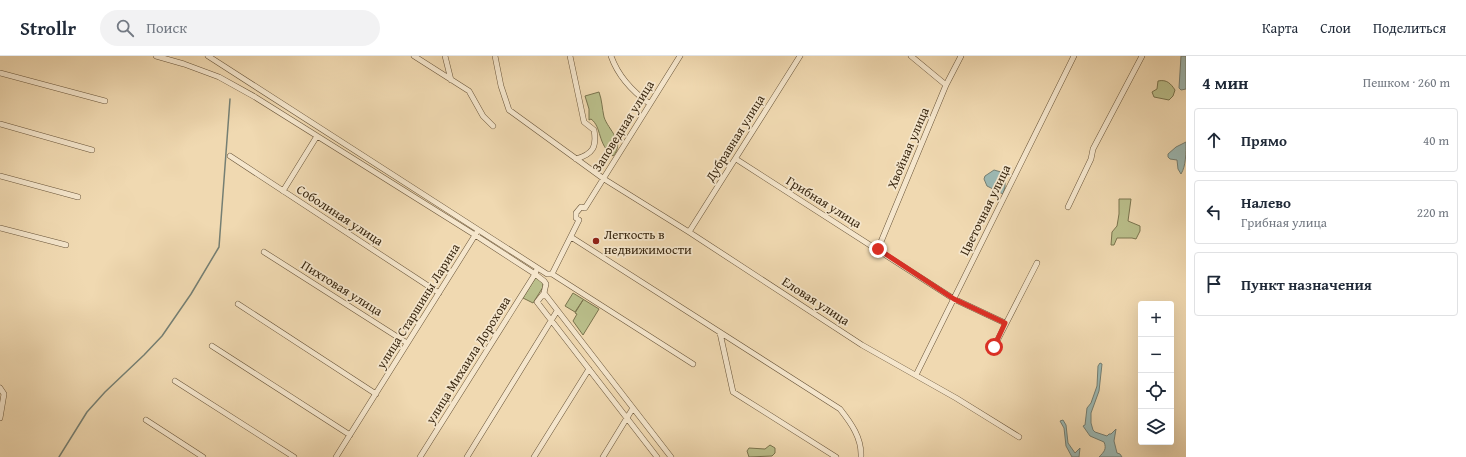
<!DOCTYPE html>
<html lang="ru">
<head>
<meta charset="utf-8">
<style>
  body { margin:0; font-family:"Gentium Book Plus",serif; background:#f2f2f3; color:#1f2937 }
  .controls { position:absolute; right:12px; bottom:12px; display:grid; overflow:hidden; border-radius:4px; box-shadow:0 4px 16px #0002 }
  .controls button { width:36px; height:36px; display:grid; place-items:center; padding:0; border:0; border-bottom:1px solid #e0e1e3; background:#fff; color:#1f2937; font:20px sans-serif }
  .stop { position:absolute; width:12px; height:12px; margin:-9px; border:3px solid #d93025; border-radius:50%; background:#fff }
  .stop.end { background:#d93025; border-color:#fff; box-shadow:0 1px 4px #0008 }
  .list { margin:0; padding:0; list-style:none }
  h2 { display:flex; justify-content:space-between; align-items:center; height:52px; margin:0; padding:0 16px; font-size:17px }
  h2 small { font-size:13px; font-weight:400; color:#747a83 }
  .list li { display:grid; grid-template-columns:26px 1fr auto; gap:12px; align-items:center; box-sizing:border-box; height:64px; margin:0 8px 8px; padding:0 8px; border:1px solid #e0e1e3; border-radius:4px }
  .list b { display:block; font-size:15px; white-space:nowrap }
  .list p { margin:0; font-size:13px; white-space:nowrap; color:#747a83 }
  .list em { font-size:13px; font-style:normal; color:#747a83 }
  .icon { flex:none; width:22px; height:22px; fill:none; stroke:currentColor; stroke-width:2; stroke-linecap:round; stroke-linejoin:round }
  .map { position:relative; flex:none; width:1186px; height:401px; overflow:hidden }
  header { display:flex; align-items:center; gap:24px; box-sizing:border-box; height:56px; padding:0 20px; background:#fff; border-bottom:1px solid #e0e1e3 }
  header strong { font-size:19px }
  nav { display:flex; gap:22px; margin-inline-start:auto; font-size:14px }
  .search { width:280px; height:36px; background:#f2f2f3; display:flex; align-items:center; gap:10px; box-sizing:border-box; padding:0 14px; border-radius:22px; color:#747a83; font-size:15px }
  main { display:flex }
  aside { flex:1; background:#fff }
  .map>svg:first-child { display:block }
  .green { fill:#babf8b; stroke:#7a744e }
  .water { fill:#9cb9b4; stroke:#757f73 }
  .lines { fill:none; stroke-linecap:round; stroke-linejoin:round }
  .stream { stroke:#757f73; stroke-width:1.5 }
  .minor-casing { stroke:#685439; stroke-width:6 }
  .minor { stroke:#f5e6cc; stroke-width:5 }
  .route { stroke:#d93025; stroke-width:5 }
  .poi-dot { fill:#8f2418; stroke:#f5e6cc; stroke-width:1.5 }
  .labels { text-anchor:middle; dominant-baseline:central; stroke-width:3.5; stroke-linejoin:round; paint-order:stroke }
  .street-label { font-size:13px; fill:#3a2811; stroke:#f5e6cc }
  .poi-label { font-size:13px; fill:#3a2811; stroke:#f5e6cc; text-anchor:start }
</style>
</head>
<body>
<header>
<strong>Strollr</strong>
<div class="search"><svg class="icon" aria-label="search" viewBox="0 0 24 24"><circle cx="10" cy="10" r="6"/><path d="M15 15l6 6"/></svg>Поиск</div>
<nav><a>Карта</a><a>Слои</a><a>Поделиться</a></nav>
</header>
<main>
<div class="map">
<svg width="1186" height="401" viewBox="0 0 1186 401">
  <rect width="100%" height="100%" fill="#f0d9b1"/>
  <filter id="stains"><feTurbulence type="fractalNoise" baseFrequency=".005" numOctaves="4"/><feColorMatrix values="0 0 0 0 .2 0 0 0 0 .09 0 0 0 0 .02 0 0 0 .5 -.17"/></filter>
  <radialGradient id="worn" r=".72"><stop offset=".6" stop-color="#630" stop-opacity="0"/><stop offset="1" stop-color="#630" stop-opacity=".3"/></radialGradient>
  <path class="green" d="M1158,25C1167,23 1171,28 1175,34L1173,40L1169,44L1154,41L1152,36L1157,33Z
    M599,36C602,44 602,52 604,61C608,74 626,86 613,100C597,88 602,71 591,63L589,64V53L585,40Z
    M1119,143H1131L1128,165L1140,170V175L1136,183L1132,182H1117L1114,189H1111L1112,176L1117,170L1119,158Z
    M536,222L543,226V231L533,247L523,242L534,224Z
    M573,237L599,253L583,279L573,265L577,258L575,257L583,244L575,256L565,250Z
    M770,389L775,392V397L772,400L749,401L747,395L749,392L765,393Z"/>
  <path class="water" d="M1181,0H1186V33L1181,34L1179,32Z
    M1186,86C1186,97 1186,110 1181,118L1178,113L1177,104L1170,103L1168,101V98L1176,91Z
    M994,114L1001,116L1005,118V131L1003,138L987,130L984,123L985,120Z
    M1100,307L1102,308L1099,335L1091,357V367L1093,374L1095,376L1107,380L1109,378H1111L1116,373L1114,385L1117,397L1120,398L1122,401H1099C1104,396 1107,393 1104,386L1090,380L1083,370L1085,369L1087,352L1091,347L1097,330L1098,310Z
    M1063,364L1066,369L1068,387L1075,397L1080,392L1079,401H1072L1066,390L1064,372L1060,365Z"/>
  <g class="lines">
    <path class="stream" d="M59,401L87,356L105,336L144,299L162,280L191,238L219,191L230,43"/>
    <defs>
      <path id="minor" d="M156,0L184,8L219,21L255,41L475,179L535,218L536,215
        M208,0L547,218H552L579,164L576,162V157L581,151L585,152L680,0
        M414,0L469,35L483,60L493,70
        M445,0L451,24
        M495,0L501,30L509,54L604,123L689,176L862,289L956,342L1019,381
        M570,0L584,66L594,74C597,91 593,98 576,103
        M611,0C618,20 633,36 650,48
        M911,0L946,29
        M0,17L105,45
        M0,68L92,94
        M230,100L439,237
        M736,103L954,243L1005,267
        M0,120L78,141
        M283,135L317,80
        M1068,151L1091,103L1093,93L1142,0
        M0,172L66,189
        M689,176L800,0
        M571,181L840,353C851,367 862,382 861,401
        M878,193L946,29L961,0
        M264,196L407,287
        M552,218L693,308
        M544,237L671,401
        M238,248L376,338
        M720,277L733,336L836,401
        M212,290L350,379
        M994,291L1037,207
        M916,319L1074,0
        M175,325L294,401
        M0,332L4,338L0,362
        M146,364L203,401
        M336,401L477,176
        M420,401L535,218L544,225L546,228L544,237L537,246L657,401
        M467,401L557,255
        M534,401L589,313
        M603,401L633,352"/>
    </defs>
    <use href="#minor" class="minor-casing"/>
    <use href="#minor" class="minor"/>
  </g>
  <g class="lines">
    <path class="route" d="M878,193L954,243L1005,267L994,291"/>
  </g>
  <circle class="poi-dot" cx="596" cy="185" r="4"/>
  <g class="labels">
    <g class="street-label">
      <text transform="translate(623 70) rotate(-58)">Заповедная улица</text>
      <text transform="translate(735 82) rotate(-58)">Дубравная улица</text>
      <text transform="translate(908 92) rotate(-67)">Хвойная улица</text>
      <text transform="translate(824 146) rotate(32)">Грибная улица</text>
      <text transform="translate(985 154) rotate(-64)">Цветочная улица</text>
      <text transform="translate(340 159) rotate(33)">Соболиная улица</text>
      <text transform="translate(342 232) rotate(32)">Пихтовая улица</text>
      <text transform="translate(816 245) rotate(33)">Еловая улица</text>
      <text transform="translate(418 250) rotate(-58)">улица Старшины Ларина</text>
      <text transform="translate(468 304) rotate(-58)">улица Михаила Дорохова</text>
    </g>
    <g class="poi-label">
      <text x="604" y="178">Легкость в<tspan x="604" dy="15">недвижимости</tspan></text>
    </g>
  </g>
  <rect width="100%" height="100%" filter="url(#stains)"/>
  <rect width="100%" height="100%" fill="url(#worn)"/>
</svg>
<div class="controls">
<button>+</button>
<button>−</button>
<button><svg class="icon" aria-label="locate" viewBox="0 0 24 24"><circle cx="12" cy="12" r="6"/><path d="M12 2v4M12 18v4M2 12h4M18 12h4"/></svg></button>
<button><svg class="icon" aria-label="layers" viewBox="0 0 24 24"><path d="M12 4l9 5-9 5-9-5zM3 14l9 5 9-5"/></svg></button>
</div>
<div class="stop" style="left:994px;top:291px"></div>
<div class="stop end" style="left:878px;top:193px"></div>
</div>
<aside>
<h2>4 мин<small>Пешком · 260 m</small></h2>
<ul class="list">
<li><svg class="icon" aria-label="ahead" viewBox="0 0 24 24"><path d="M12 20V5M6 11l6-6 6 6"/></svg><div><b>Прямо</b></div><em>40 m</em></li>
<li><svg class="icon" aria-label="left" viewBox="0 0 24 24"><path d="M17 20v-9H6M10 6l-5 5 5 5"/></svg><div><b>Налево</b><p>Грибная улица</p></div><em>220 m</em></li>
<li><svg class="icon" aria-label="arrive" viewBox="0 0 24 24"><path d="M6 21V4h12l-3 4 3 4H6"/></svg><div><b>Пункт назначения</b></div></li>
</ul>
</aside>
</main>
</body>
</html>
